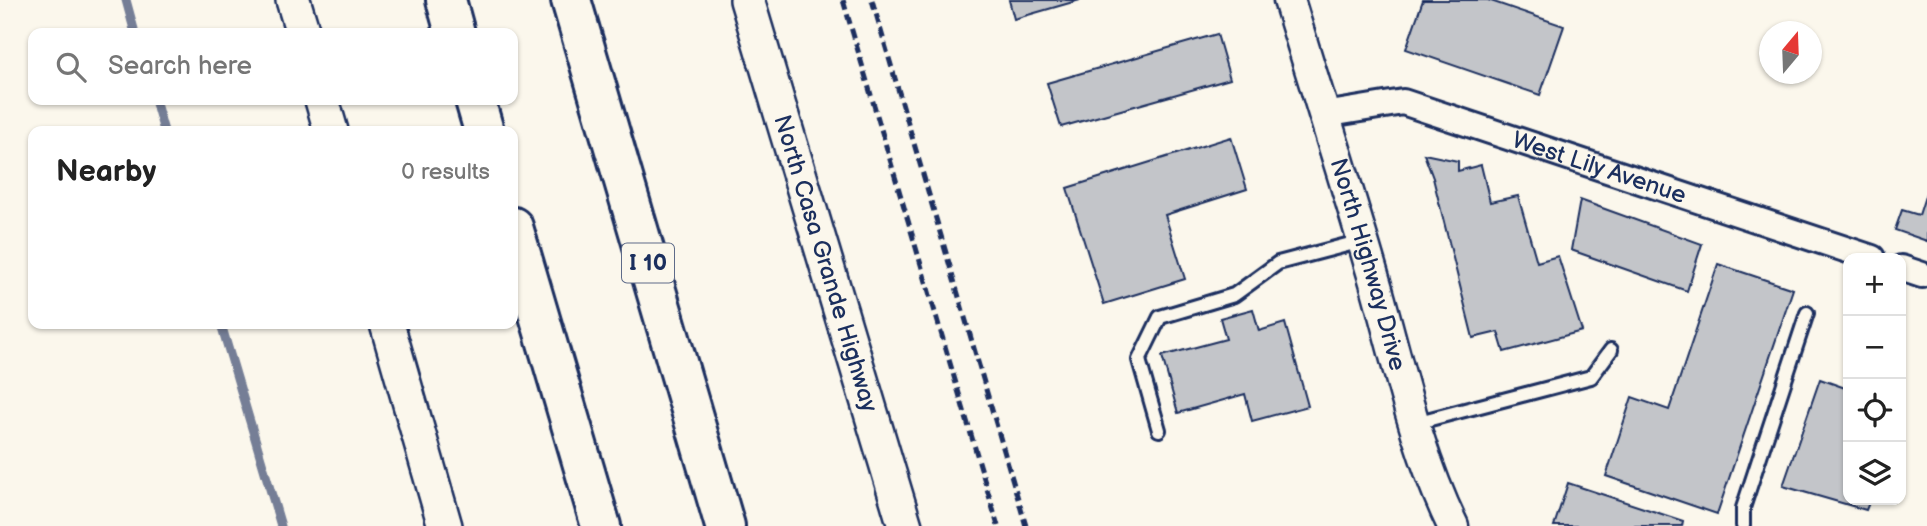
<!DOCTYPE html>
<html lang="en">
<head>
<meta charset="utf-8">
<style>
  body { margin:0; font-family:"Balsamiq Sans",sans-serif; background:#f2f2f2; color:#222 }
  .controls { position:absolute; right:21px; bottom:21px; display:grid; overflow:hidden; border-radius:14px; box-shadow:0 2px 5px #0004 }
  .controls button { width:63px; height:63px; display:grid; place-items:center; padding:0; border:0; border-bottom:2px solid #e0e0e0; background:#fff; color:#222; font:35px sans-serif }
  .compass { position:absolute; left:1759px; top:21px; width:63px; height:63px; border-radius:50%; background:#fff; box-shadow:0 2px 5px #0004; rotate:19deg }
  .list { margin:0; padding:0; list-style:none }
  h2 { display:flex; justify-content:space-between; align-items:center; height:91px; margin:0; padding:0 28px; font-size:30px }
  h2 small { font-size:23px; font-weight:400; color:#767676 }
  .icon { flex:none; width:38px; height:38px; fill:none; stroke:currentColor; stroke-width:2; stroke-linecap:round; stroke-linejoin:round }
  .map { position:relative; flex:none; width:1927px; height:526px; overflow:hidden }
  .search { position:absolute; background:#fff; box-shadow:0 2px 5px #0004; left:28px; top:28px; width:490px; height:77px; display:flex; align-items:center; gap:18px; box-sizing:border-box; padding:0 24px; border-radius:14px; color:#767676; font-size:26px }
  .panel { position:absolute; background:#fff; box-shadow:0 2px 5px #0004; left:28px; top:126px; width:490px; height:203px; border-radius:14px }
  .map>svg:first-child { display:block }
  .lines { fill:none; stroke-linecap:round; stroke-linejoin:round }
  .stream { stroke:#747e96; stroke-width:9 }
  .building { fill:#c3c5c9; stroke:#1b2f5e; stroke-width:2 }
  .service-casing { stroke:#1b2f5e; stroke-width:18 }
  .minor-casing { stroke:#1b2f5e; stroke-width:30 }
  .tertiary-casing { stroke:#1b2f5e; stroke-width:35 }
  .secondary-casing { stroke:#1b2f5e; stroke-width:38 }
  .motorway-casing { stroke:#1b2f5e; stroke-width:44 }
  .service { stroke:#fbf7ec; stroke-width:12 }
  .minor { stroke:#fbf7ec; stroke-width:24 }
  .tertiary { stroke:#fbf7ec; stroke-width:30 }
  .secondary { stroke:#fbf7ec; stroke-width:33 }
  .motorway { stroke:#fbf7ec; stroke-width:38 }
  .rail { stroke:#1b2f5e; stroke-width:5; stroke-dasharray:10 5; stroke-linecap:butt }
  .labels { text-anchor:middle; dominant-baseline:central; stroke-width:5; stroke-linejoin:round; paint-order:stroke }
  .shield { fill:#fbf7ec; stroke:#5e6b89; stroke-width:2 }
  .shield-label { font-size:23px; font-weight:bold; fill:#1b2f5e }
  .street-label { font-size:24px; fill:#1b2f5e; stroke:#fbf7ec }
</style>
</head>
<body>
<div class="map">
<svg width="1927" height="526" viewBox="0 0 1927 526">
  <rect width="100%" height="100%" fill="#fbf7ec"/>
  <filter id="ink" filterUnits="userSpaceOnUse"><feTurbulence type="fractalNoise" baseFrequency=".0143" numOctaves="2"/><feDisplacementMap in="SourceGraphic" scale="14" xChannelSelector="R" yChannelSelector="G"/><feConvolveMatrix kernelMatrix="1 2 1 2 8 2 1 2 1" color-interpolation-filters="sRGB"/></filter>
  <g filter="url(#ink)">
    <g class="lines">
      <path class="stream" d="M126,0L135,33
        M155,100L164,131
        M221,324L281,526"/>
    </g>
    <path class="building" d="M1009,0H1080L1014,19Z
      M1423,0H1488L1564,26L1540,95L1406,49Z
      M1217,34L1230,79L1061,127L1047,83Z
      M1231,137L1247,189L1165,215L1185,279L1104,304L1067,188Z
      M1424,154L1458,161V171L1481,165L1490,202L1518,196L1537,262L1558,256L1582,331L1504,352L1498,332L1473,338L1433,178Z
      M1927,190V241L1895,230L1902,210L1919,215Z
      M1580,200L1702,244L1687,291L1571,250Z
      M1718,264L1793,289L1717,514L1606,476L1632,397L1669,410Z
      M1253,309L1259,331L1285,323L1308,406L1252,421L1245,394L1178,413L1162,356L1226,339L1220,318Z
      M1820,379L1848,389V500H1870L1866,510L1783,486Z
      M1568,483L1683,521L1682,526H1554Z"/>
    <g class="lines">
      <defs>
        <path id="service" d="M1415,423L1591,377L1611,350
          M1159,430L1139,360L1160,317L1234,295L1278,263L1362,241
          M1743,526V508L1807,313"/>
        <g id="minor">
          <path id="s1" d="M1324,115L1403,102L1872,258"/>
          <path d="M1901,268L1922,275"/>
        </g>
        <g id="tertiary">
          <path id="s2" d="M1289,0C1318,96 1349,192 1377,289C1399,368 1417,452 1453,526"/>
        </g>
        <g id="secondary">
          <path d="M293,0L303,33"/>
          <path id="s3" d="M747,0L905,526"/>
          <path d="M322,100L331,131"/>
          <path d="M387,324L445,526"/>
        </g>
        <path id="motorway" d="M446,0L455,33
          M571,0L725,526
          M475,100L484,131
          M513,227L601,526"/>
      </defs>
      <use href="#service" class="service-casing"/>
      <use href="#minor" class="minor-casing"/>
      <use href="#tertiary" class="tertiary-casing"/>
      <use href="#secondary" class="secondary-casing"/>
      <use href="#motorway" class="motorway-casing"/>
      <use href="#service" class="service"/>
      <use href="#minor" class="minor"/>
      <use href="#tertiary" class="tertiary"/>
      <use href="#secondary" class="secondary"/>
      <use href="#motorway" class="motorway"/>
      <path class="rail" d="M843,0L998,526
        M872,0L1026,526"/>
    </g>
  </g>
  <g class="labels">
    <rect class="shield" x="622" y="243.5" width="52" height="39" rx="5"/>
    <g class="shield-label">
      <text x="648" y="263">I 10</text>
    </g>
    <g class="street-label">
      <text stroke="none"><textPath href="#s1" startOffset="287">West Lily Avenue</textPath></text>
      <text stroke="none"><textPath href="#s3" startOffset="275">North Casa Grande Highway</textPath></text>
      <text stroke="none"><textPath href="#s2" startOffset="276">North Highway Drive</textPath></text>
    </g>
  </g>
</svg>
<div class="controls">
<button>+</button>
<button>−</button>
<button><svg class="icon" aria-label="locate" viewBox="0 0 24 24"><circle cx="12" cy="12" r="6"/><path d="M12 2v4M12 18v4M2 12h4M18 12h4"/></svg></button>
<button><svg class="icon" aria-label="layers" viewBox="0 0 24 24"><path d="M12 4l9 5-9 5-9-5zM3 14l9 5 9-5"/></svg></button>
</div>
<svg class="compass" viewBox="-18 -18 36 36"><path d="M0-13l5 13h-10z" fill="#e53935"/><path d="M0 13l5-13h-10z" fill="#767676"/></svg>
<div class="search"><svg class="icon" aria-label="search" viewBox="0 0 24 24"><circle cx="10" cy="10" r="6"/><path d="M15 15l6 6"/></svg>Search here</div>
<section class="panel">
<h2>Nearby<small>0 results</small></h2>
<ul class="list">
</ul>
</section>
</div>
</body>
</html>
